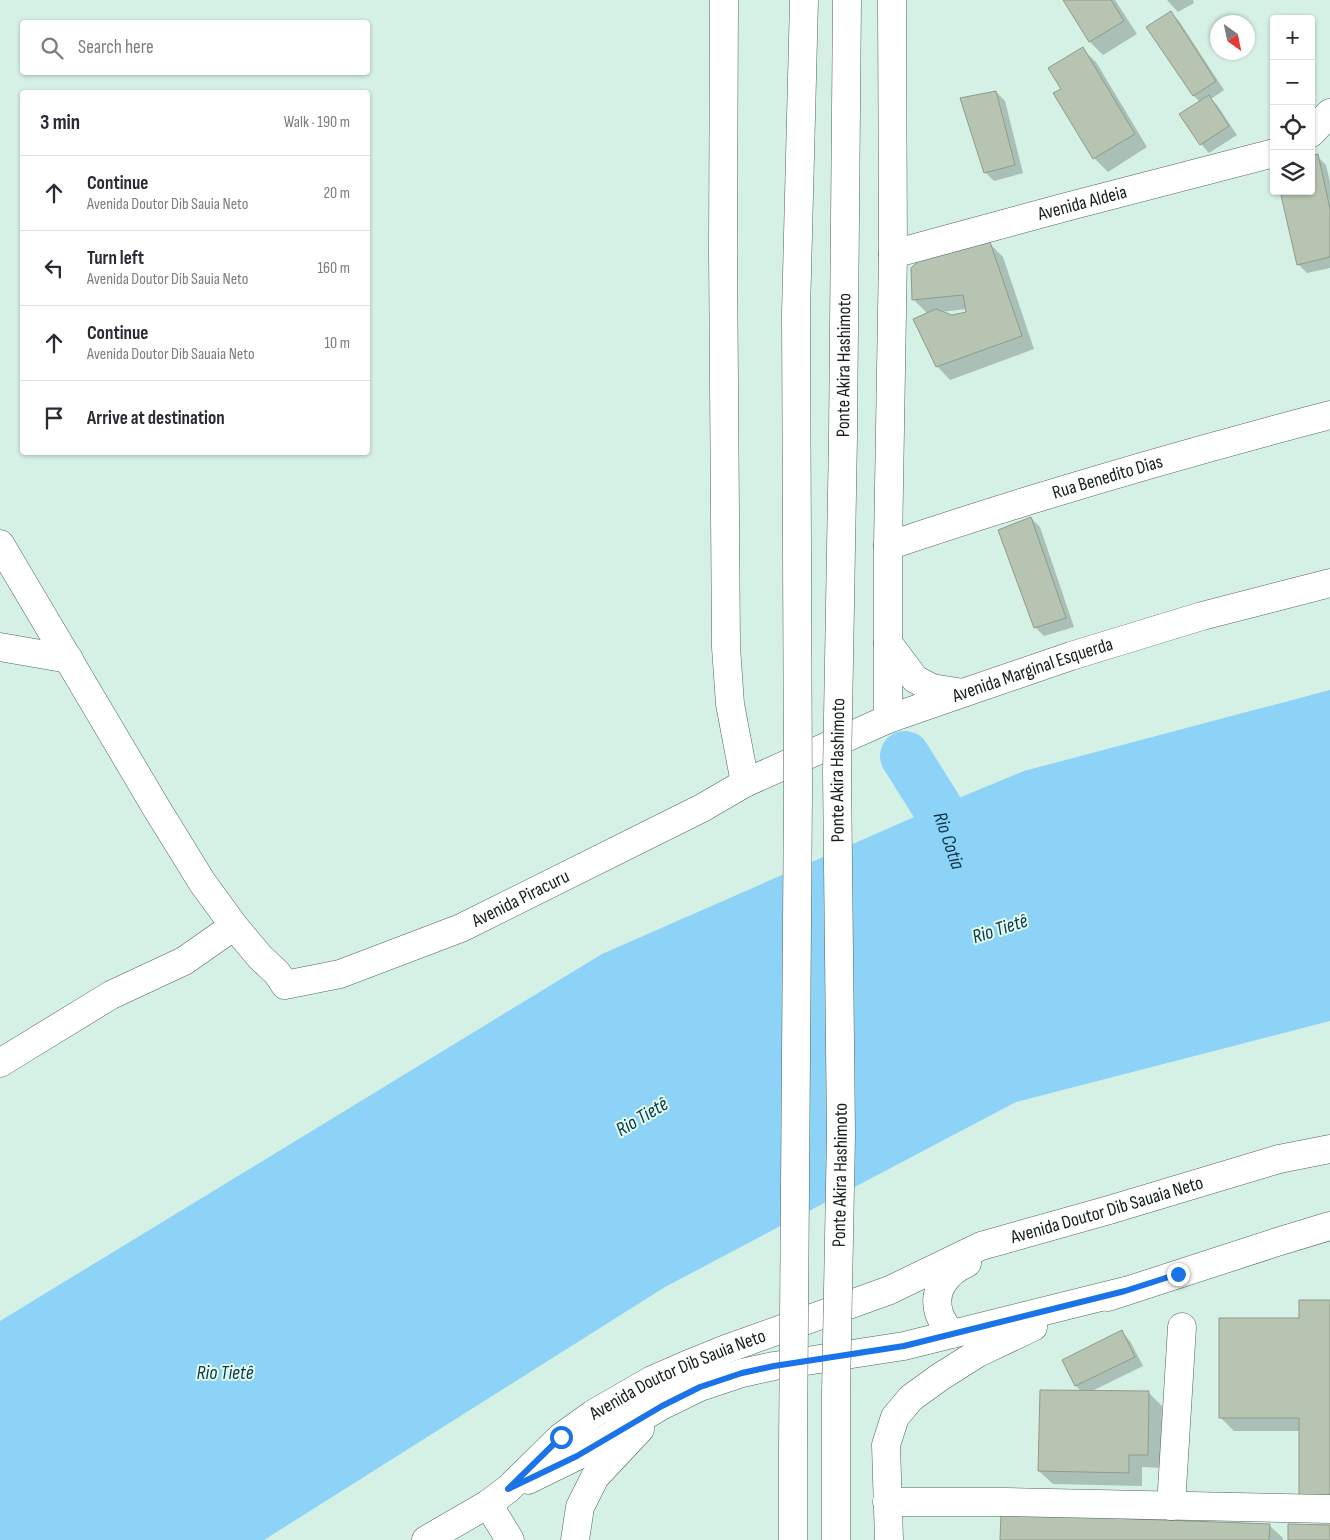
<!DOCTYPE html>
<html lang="en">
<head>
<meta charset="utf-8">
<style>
  body { margin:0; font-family:"Sofia Sans Condensed",sans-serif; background:#f2f2f3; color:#2b2b33 }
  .controls { position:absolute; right:15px; top:15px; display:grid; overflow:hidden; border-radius:5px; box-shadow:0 1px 4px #0004 }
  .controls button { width:45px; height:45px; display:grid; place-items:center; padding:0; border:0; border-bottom:1px solid #e1e1e2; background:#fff; color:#2b2b33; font:25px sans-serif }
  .compass { position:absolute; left:1210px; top:15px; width:45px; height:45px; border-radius:50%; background:#fff; box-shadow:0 1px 4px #0004; rotate:147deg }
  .stop { position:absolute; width:15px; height:15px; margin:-11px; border:4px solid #1a73e8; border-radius:50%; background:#fff }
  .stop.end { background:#1a73e8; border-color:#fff; box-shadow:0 1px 5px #0008 }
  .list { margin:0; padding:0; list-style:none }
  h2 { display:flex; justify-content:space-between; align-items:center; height:65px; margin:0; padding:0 20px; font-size:21px }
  h2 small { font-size:16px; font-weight:400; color:#7c7c81 }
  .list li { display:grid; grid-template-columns:32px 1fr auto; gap:15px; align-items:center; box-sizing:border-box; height:75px; padding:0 20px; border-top:1px solid #e1e1e2 }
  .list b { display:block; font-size:19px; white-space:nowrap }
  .list p { margin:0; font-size:16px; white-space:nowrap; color:#7c7c81 }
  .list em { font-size:16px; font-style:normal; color:#7c7c81 }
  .icon { flex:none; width:28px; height:28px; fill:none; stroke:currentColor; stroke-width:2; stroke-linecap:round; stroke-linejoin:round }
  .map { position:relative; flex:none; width:1330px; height:1540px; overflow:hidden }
  .search { position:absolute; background:#fff; box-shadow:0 1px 4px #0004; left:20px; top:20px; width:350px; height:55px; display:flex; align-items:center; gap:12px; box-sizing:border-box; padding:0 18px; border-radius:5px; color:#7c7c81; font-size:19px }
  .panel { position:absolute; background:#fff; box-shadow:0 1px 4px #0004; left:20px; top:90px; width:350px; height:365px; border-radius:5px }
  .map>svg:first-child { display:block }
  .water { fill:#8dd3f7 }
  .shadow { fill:#0003; fill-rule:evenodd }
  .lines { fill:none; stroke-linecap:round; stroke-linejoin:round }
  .river { stroke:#8dd3f7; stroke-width:50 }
  .building { fill:#b6c4b1; stroke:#8e9c89 }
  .minor-casing { stroke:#4f665d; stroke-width:29 }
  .major-casing { stroke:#4f665d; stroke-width:29 }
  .minor { stroke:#fff; stroke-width:28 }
  .major { stroke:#fff; stroke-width:28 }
  .major-bridge-casing { stroke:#4f665d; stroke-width:29; stroke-linecap:butt }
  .major-bridge { stroke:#fff; stroke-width:28 }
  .route { stroke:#1a73e8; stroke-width:6 }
  .labels { text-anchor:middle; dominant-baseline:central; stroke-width:4; stroke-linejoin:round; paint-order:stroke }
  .street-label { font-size:19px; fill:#161f1c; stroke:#e2fdf2 }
  .water-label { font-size:20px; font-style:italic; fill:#0d3649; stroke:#e2fdf2 }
</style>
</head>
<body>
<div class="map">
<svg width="1330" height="1540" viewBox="0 0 1330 1540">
  <rect width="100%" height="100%" fill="#d5f0e5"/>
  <path class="water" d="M1330,690V1021L1016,1102L665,1287L264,1540H0V1321L602,954L937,807L1024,771Z"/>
  <path class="shadow" d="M1064,0H1115L1137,34L1103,55L1090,42Z
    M1167,0H1193L1194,3L1178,12Z
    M1170,12L1179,21L1224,90L1211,99L1217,105L1237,135L1209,153L1201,144L1200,102L1193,95Z
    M1082,49L1096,62L1147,147L1108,172L1094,158L1055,93L1062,89Z
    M996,92L1005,101L1023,173L994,181L985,172Z
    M1317,156L1326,165L1330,182V268L1307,273L1298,264Z
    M989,243L1003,257L1034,349L950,380L937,366L928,314L914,300ZM967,309V313L952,317L940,312Z
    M1031,518L1040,527L1074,627L1044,636L1035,627Z
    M1330,1301L1300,1431H1234L1221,1418L1300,1319Z
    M1122,1332L1130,1341L1143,1366L1090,1392L1149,1393L1162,1406L1161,1468L1142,1467V1486L1053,1484L1039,1471L1082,1392L1076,1386Z
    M1269,1525L1283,1538V1540H1001Z"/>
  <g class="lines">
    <path class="river" id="s1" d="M905,756L937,807L959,871"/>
  </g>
  <path class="building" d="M1063,0H1111L1124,21L1089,42Z
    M1171,11L1216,81L1193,96L1146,27Z
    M1083,47L1135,134L1093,159L1053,93L1061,89L1048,68Z
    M996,91L1015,165L984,173L960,98Z
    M1209,95L1229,126L1200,145L1179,114Z
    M1318,154L1330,209V257L1297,265L1280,191H1311V156Z
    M990,242L1022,336L936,367L913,319L936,309L952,315L966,312L963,295L912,300L911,268L925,255Z
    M1031,517L1066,618L1034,628L998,530Z
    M1299,1300H1330V1499H1299V1418H1219V1318H1299Z
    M1122,1330L1135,1357L1075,1386L1062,1360Z
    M1040,1390L1149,1391L1148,1455H1129V1473L1038,1471Z
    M1001,1514L1270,1524L1269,1540H1000Z
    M1288,1524L1330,1525V1540H1288Z"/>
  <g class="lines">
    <defs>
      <g id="minor">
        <path d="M1311,133L1330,113"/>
        <path id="s2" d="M893,254L1066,207L1274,153"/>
        <path d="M0,544L157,809L202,882L234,926"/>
        <path id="s3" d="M888,546C1033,497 1181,454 1330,415"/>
        <path d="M0,647L69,659"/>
        <path id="s4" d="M0,1063L111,995L184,961L234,926L260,957L277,973L285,985L340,974L461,928L702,808L745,783"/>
        <path d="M887,1502H1006L1330,1509"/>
        <path d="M488,1504L510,1540"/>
        <path d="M1171,1506L1182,1327"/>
      </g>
      <g id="major">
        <path id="s5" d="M724,0L723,251L726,647L730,704L745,783L888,719L963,693L1071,656L1202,616L1330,583"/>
        <path d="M888,643L915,679L932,688L963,693"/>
        <path d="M888,719V546L893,254L892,0"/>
        <path d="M1108,1297L1277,1242L1330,1226"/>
        <path d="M951,1334C947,1328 941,1320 939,1313C932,1290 947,1272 967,1263"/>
        <path d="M528,1480L577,1456L661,1406L700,1387L742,1373L774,1366L904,1346L1125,1291"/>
        <path id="s6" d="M426,1540L488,1504L508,1489L561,1437L593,1414L652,1380L684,1366L726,1349L890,1290L981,1246L1109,1210L1279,1159L1330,1149"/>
        <path d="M575,1540L580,1507L595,1477L640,1429"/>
        <path d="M889,1540L886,1445L895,1417L911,1398L940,1377L978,1353L1033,1327"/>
      </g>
    </defs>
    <use href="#minor" class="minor-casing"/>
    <use href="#major" class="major-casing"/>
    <use href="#minor" class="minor"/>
    <use href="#major" class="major"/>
    <defs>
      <g id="major-bridge">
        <path d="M793,1540V1450L798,792L796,313L804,0"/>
        <path id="s7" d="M836,1540V1394L841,1134L837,773L843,437L847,0"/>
      </g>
    </defs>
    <use href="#major-bridge" class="major-bridge-casing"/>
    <use href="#major-bridge" class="major-bridge"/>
  </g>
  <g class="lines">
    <path class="route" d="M561,1437L508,1489L577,1456L662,1406L700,1387L742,1373L774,1366L904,1346L1125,1291L1178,1274"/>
  </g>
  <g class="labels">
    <g class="street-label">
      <text stroke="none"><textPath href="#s2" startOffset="196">Avenida Aldeia</textPath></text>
      <text stroke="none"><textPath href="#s7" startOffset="1175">Ponte Akira Hashimoto</textPath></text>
      <text stroke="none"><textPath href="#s3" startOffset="230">Rua Benedito Dias</textPath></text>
      <text stroke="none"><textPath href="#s5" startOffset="1094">Avenida Marginal Esquerda</textPath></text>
      <text stroke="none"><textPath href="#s7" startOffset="770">Ponte Akira Hashimoto</textPath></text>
      <text stroke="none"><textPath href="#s4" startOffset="602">Avenida Piracuru</textPath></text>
      <text stroke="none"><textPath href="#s7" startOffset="365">Ponte Akira Hashimoto</textPath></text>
      <text stroke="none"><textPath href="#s6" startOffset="765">Avenida Doutor Dib Sauaia Neto</textPath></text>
      <text stroke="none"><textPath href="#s6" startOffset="304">Avenida Doutor Dib Sauia Neto</textPath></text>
    </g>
    <g class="water-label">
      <text stroke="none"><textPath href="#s1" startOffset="96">Rio Cotia</textPath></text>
      <text transform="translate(1000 929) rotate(-18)">Rio Tietê</text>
      <text transform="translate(642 1117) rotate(-31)">Rio Tietê</text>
      <text x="225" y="1373">Rio Tietê</text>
    </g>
  </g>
</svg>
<div class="controls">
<button>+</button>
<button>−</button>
<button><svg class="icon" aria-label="locate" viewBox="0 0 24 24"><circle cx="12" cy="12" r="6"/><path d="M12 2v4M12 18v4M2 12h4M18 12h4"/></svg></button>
<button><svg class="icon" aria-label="layers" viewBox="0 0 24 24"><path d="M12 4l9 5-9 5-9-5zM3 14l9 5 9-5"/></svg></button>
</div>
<svg class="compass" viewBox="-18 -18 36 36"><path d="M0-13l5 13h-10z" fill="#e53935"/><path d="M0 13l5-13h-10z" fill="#7c7c81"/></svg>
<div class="stop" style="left:561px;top:1437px"></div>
<div class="stop end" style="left:1178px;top:1274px"></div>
<div class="search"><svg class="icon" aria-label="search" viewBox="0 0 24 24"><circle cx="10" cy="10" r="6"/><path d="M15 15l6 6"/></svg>Search here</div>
<section class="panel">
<h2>3 min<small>Walk · 190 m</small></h2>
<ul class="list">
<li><svg class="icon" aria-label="ahead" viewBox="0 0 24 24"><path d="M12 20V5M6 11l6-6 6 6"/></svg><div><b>Continue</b><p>Avenida Doutor Dib Sauia Neto</p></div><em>20 m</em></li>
<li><svg class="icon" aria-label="left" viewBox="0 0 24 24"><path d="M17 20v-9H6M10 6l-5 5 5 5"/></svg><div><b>Turn left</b><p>Avenida Doutor Dib Sauia Neto</p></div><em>160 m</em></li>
<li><svg class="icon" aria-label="ahead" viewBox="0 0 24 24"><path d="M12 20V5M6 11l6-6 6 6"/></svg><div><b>Continue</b><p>Avenida Doutor Dib Sauaia Neto</p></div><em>10 m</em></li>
<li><svg class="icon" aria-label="arrive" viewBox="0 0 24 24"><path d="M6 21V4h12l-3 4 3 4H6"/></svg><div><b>Arrive at destination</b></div></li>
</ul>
</section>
</div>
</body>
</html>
